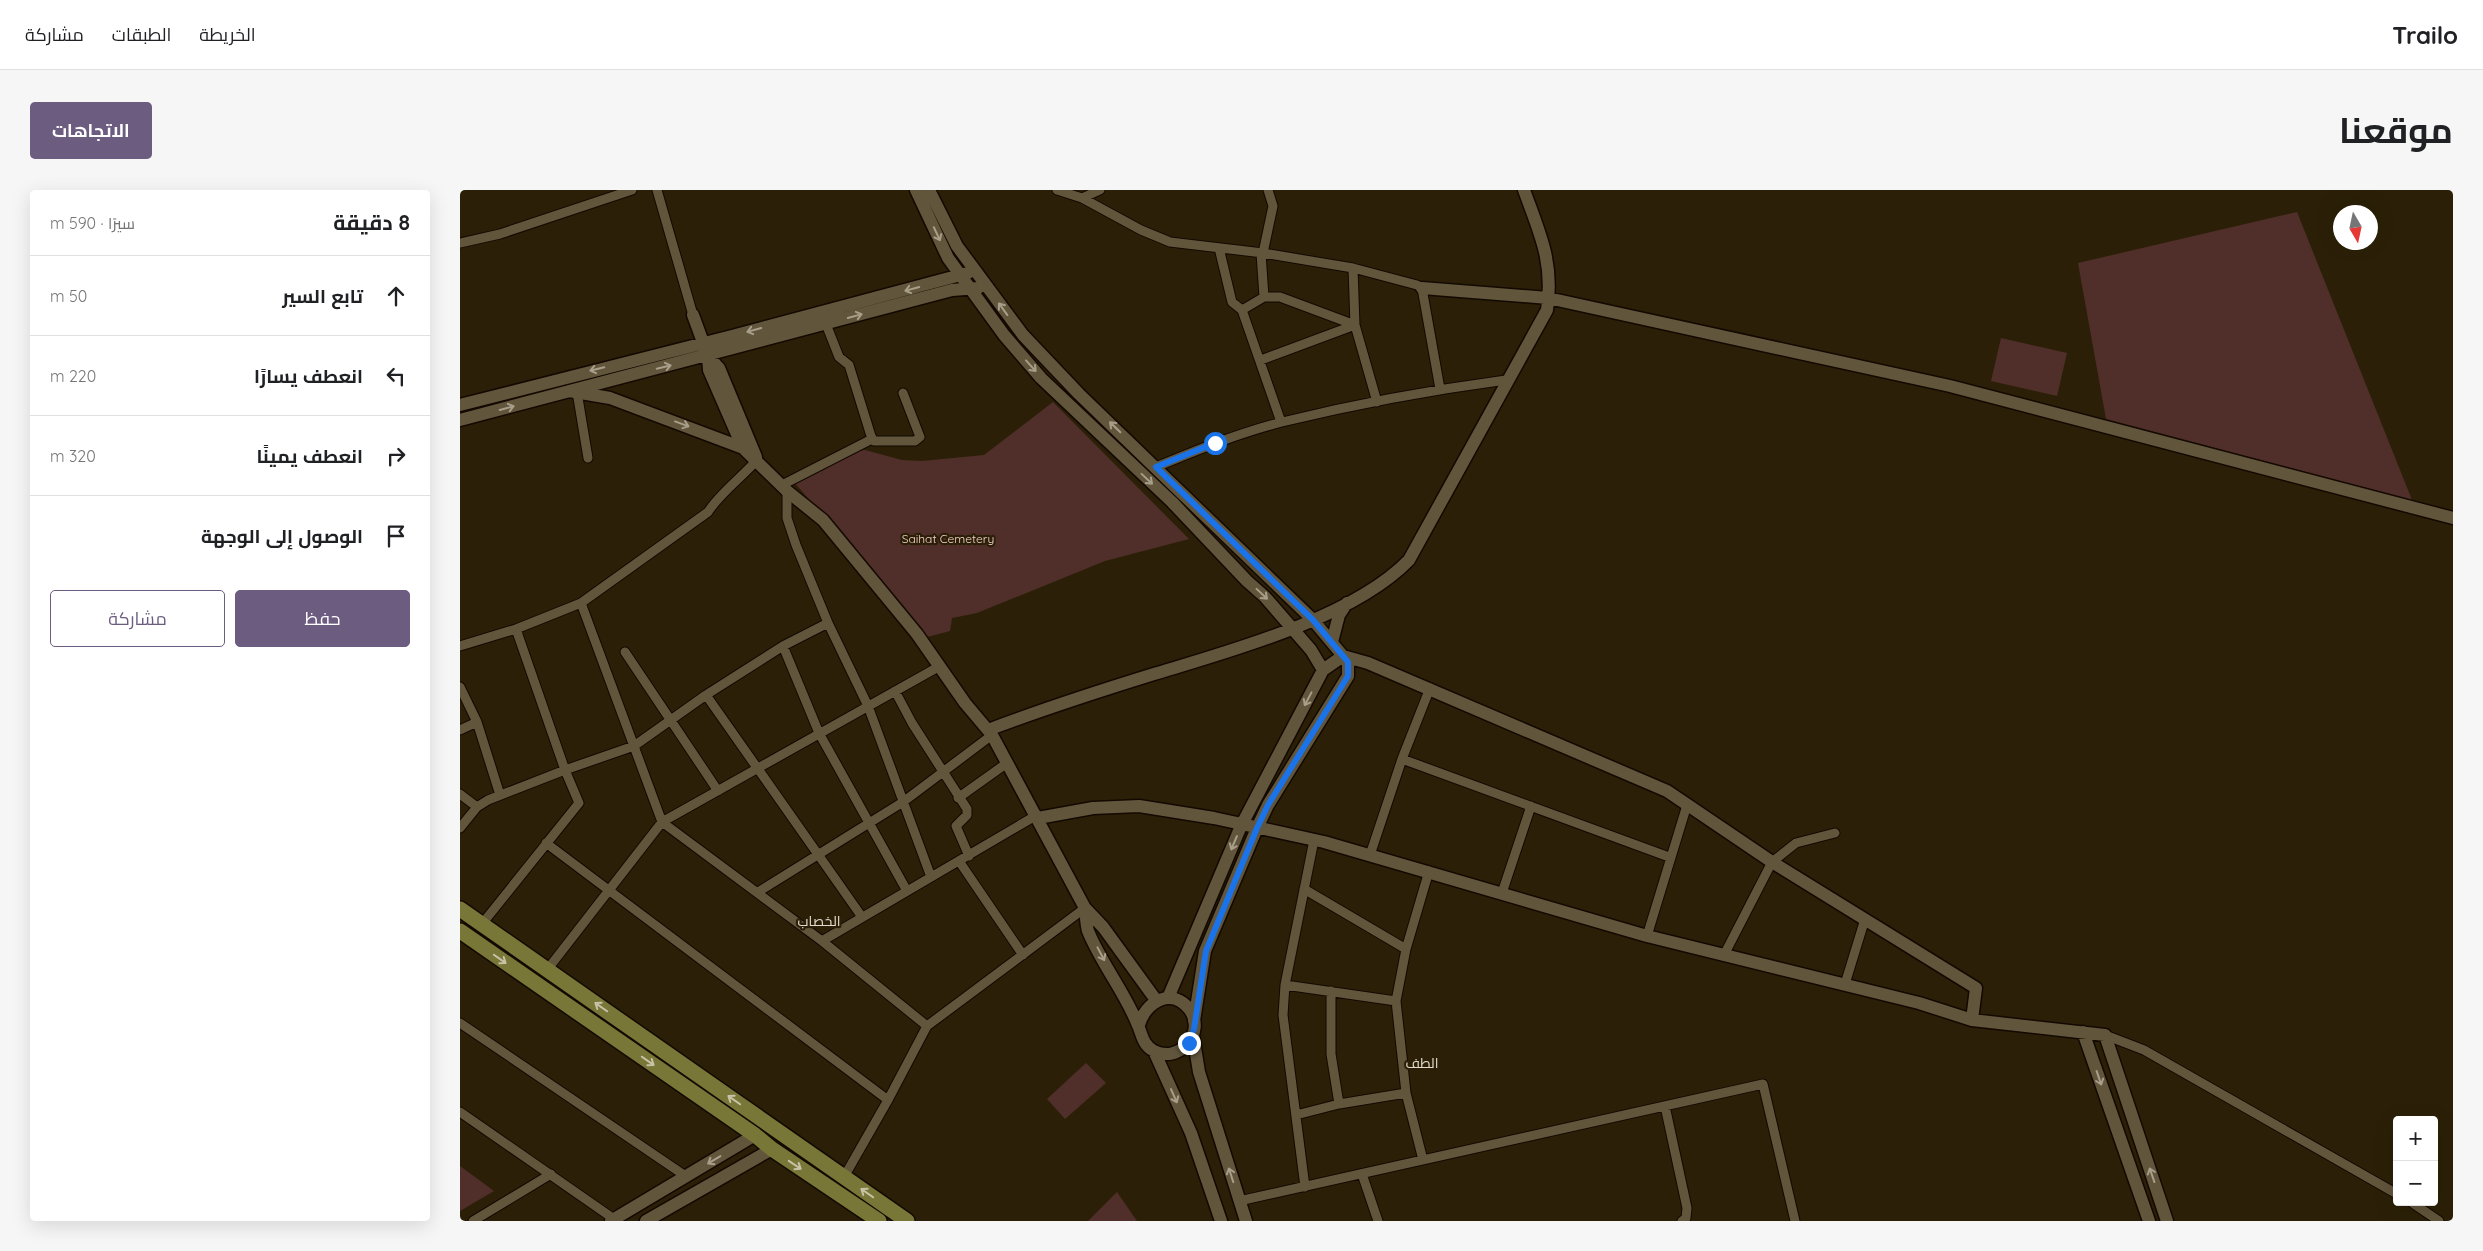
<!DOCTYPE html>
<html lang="ar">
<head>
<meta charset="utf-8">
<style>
  body { margin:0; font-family:Quicksand,Cairo,sans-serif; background:#f6f6f6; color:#202124; direction:rtl }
  .controls { position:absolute; right:15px; bottom:15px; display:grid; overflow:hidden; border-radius:5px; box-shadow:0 5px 20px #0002 }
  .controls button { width:45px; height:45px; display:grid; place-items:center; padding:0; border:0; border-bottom:1px solid #e0e0e0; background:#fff; color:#202124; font:25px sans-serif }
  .compass { position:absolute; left:1873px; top:15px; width:45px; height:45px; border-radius:50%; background:#fff; box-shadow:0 5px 20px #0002; rotate:171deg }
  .stop { position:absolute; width:15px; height:15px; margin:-11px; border:4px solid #1a73e8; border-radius:50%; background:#fff }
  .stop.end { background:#1a73e8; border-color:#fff; box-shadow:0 1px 5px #0008 }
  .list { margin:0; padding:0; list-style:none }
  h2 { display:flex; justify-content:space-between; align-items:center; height:65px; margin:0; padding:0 20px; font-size:21px }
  h2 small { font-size:16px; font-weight:400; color:#757577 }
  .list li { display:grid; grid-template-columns:32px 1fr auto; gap:15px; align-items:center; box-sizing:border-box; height:80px; padding:0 20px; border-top:1px solid #e0e0e0 }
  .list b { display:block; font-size:19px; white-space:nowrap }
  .list em { font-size:16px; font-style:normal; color:#757577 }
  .actions { display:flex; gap:10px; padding:15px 20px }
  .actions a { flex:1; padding:11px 0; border:1px solid #6c5c7f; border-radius:5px; text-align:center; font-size:18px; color:#6c5c7f }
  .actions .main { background:#6c5c7f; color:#fff }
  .icon { flex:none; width:28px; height:28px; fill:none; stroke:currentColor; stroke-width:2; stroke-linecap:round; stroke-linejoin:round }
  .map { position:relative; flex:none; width:1993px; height:1031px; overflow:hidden; direction:ltr; border-radius:5px }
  header { display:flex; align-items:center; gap:30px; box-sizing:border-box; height:70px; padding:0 25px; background:#fff; border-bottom:1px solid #e0e0e0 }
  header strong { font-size:24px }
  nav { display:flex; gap:28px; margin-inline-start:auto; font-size:18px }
  .intro { display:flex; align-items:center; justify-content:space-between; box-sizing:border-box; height:120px; padding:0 30px }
  h1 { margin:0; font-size:35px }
  .button { padding:12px 22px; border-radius:5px; background:#6c5c7f; color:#fff; font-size:18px; font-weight:700 }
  main { display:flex; gap:30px; padding:0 30px }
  aside { flex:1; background:#fff; border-radius:5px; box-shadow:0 5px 20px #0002 }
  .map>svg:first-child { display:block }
  .green { fill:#502e29 }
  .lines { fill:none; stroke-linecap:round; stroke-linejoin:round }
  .street-casing { stroke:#130900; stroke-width:11 }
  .secondary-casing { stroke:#130900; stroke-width:15 }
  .primary-casing { stroke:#130900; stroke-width:18 }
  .street { stroke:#61553b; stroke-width:9 }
  .secondary { stroke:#61553b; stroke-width:12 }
  .primary { stroke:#787737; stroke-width:15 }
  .oneway { stroke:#a89f8b }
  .oneway2 { stroke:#c8c3a8 }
  .route { stroke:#1a73e8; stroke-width:6 }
  .labels { text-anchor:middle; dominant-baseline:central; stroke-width:4.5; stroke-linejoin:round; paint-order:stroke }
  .park-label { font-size:12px; fill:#f8d4cd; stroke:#2b2007 }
  .neighbourhood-label { font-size:14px; fill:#e3dccd; stroke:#2b2007 }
</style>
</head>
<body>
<header>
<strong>Trailo</strong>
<nav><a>الخريطة</a><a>الطبقات</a><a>مشاركة</a></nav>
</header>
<div class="intro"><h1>موقعنا</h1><a class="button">الاتجاهات</a></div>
<main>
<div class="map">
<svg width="1993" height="1031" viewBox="0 0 1993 1031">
  <rect width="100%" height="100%" fill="#2b2007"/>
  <path class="green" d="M1837,22L1952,310L1646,229L1618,73Z
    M1541,148L1607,163L1597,206L1531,191Z
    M593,212L729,349L645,371L517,423L492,428L490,441L467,447L334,292L392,261L405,260L442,270L462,271L524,265Z
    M626,873L646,893L605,929L587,909Z
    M0,976L34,1001L0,1021Z
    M657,1002L677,1031H628Z"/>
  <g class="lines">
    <defs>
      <path id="street" d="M197,0L233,125
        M597,0L622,8L681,40L710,52L803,63L893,78L957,95L962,98L980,199
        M622,8L640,0
        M0,53L40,44L172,0
        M759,58L772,112L782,120
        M801,63L804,107
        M803,63L813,16L808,0
        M893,78L895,135L917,212
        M366,134L379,167L389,175L411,246L414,251H455L460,247L443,203
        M801,170L895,135
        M117,202L128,268
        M821,232L782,120L804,107H820L895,135
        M696,277C737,260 779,243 822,232C896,214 971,200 1046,190
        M322,295L412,249
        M327,301V328L336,355L368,433L408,516L471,687
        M121,413L202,632L362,751L467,836
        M0,456L56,439L121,413L248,322C259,304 282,287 297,270
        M323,456L359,543L447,701
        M165,462L258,601
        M0,497L17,532L40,605
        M435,501L452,533L507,619V625L496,636L509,666
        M246,505L402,727
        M0,540L17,532
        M942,569L1209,667
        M0,604L17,617
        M498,608L547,573
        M0,638L17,617L28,610L105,580L174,556L246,505L323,456L368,433
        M86,653L428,910
        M910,665L942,569L970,498
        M499,671L563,765
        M844,699L946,759
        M298,702L443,612L532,545
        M1042,703L1071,616
        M22,734L119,613L105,580L56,439
        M1187,746L1227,615
        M362,751L577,625
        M1264,765L1312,672L1336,653L1375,643
        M87,780L202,632L480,476
        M1385,794L1405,729
        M825,795L936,811
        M871,801V864L879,914
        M0,833L227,987
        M1645,845L1684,860L1937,1004
        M1205,916L1227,1018L1226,1028L1222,1031
        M0,922L154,1029
        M836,925L879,914L946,903
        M963,970L946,903L936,811L946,759L969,681
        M902,984L918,1031
        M384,987L428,910L467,836L625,718
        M845,997L823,825L825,795L854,650
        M779,1011L1303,894L1335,1031
        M1951,1012L1979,1031
        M13,1031L91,984"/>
      <path id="secondary" d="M456,0L488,68L544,145L581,188L712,312L787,391L805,407L851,460L863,480L781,636L708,808
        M469,0L497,56L563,145L619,204L853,430L888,472V486L808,615L797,638L745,761L734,831
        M962,98L1088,108L1490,196L1993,328
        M233,125L248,166L249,180L283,258
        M248,166L259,178L296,267
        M109,201L150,208L283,258L327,301L363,330L457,444L505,513L532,545L625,718L643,737L696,810
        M0,215L272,146L508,83
        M0,230L492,100L518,98
        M872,452L879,425L887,413
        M863,480L883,466L908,473L1207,601L1312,672L1516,798L1512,830
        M528,540C583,519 639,501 694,484C770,461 893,428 949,370L1087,120C1094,72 1080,44 1064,0
        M578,628L633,618L679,616L754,628L864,652L1187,746L1459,813L1512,830L1645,845L1707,1031
        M625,718C626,726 626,734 628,741C641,773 664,801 677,833C682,843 682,855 694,861C719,874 746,843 730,820C712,796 685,812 679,835
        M1623,842L1689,1031
        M733,845L739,882L786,1031
        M694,861L731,943L761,1031
        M151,1031L295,945
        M186,1031L312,959"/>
      <path id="primary" d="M0,719L447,1031
        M0,741L295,945L312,959L419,1031"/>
    </defs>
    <use href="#street" class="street-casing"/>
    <use href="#secondary" class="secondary-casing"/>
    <use href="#primary" class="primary-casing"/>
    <use href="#street" class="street"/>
    <use href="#secondary" class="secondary"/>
    <use href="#primary" class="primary"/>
  </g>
  <defs><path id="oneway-shaft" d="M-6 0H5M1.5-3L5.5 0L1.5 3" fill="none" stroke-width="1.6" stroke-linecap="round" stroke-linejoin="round" transform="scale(1.25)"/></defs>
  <g class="oneway">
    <use href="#oneway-shaft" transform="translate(477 44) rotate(65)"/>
    <use href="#oneway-shaft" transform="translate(452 99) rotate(165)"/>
    <use href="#oneway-shaft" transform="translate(543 119) rotate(-126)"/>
    <use href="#oneway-shaft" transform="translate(395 126) rotate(-15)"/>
    <use href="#oneway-shaft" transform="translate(294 140) rotate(165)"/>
    <use href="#oneway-shaft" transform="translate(571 176) rotate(48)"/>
    <use href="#oneway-shaft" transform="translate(204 177) rotate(-14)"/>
    <use href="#oneway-shaft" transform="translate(137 179) rotate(166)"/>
    <use href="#oneway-shaft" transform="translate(47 218) rotate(-15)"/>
    <use href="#oneway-shaft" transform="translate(222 234) rotate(20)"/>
    <use href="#oneway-shaft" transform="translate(655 237) rotate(-136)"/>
    <use href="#oneway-shaft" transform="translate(687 289) rotate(43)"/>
    <use href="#oneway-shaft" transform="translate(802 404) rotate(43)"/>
    <use href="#oneway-shaft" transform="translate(848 509) rotate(118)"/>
    <use href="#oneway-shaft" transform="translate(774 653) rotate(113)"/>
    <use href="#oneway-shaft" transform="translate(641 764) rotate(62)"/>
    <use href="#oneway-shaft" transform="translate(1639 888) rotate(71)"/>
    <use href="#oneway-shaft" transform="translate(714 906) rotate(66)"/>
    <use href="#oneway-shaft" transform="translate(254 970) rotate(149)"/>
    <use href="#oneway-shaft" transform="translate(771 985) rotate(-108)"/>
    <use href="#oneway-shaft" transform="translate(1692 985) rotate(-109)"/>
  </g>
  <g class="oneway2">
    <use href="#oneway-shaft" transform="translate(40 769) rotate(35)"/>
    <use href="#oneway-shaft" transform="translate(141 817) rotate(-145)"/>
    <use href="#oneway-shaft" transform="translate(188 871) rotate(35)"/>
    <use href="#oneway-shaft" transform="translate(274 910) rotate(-145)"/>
    <use href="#oneway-shaft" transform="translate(335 975) rotate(34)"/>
    <use href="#oneway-shaft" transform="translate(407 1003) rotate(-145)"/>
  </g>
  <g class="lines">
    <path class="route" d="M729,853L734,839L746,761L797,638L808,615L888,486V472L853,430L696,277L755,253"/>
  </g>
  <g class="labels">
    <g class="park-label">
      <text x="488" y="348">Saihat Cemetery</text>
    </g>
    <g class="neighbourhood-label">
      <text x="359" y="731">الخصاب</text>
      <text x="962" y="873">الطف</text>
    </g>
  </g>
</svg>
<div class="controls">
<button>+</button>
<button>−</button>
</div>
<svg class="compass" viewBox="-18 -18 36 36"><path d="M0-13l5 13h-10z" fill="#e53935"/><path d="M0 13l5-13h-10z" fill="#757577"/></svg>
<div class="stop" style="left:755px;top:253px"></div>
<div class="stop end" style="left:729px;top:853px"></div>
</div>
<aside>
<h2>8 دقيقة<small>سيرًا · 590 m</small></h2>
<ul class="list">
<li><svg class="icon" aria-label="ahead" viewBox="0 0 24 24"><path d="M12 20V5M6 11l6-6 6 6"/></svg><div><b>تابع السير</b></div><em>50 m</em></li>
<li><svg class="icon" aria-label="left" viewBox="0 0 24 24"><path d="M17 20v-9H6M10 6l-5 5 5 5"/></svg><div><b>انعطف يسارًا</b></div><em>220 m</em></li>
<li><svg class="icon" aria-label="right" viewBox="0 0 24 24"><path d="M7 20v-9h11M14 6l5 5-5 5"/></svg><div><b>انعطف يمينًا</b></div><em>320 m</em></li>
<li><svg class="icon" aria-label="arrive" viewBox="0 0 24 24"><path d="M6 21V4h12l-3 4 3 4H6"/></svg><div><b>الوصول إلى الوجهة</b></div></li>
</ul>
<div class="actions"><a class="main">حفظ</a><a>مشاركة</a></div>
</aside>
</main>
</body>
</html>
